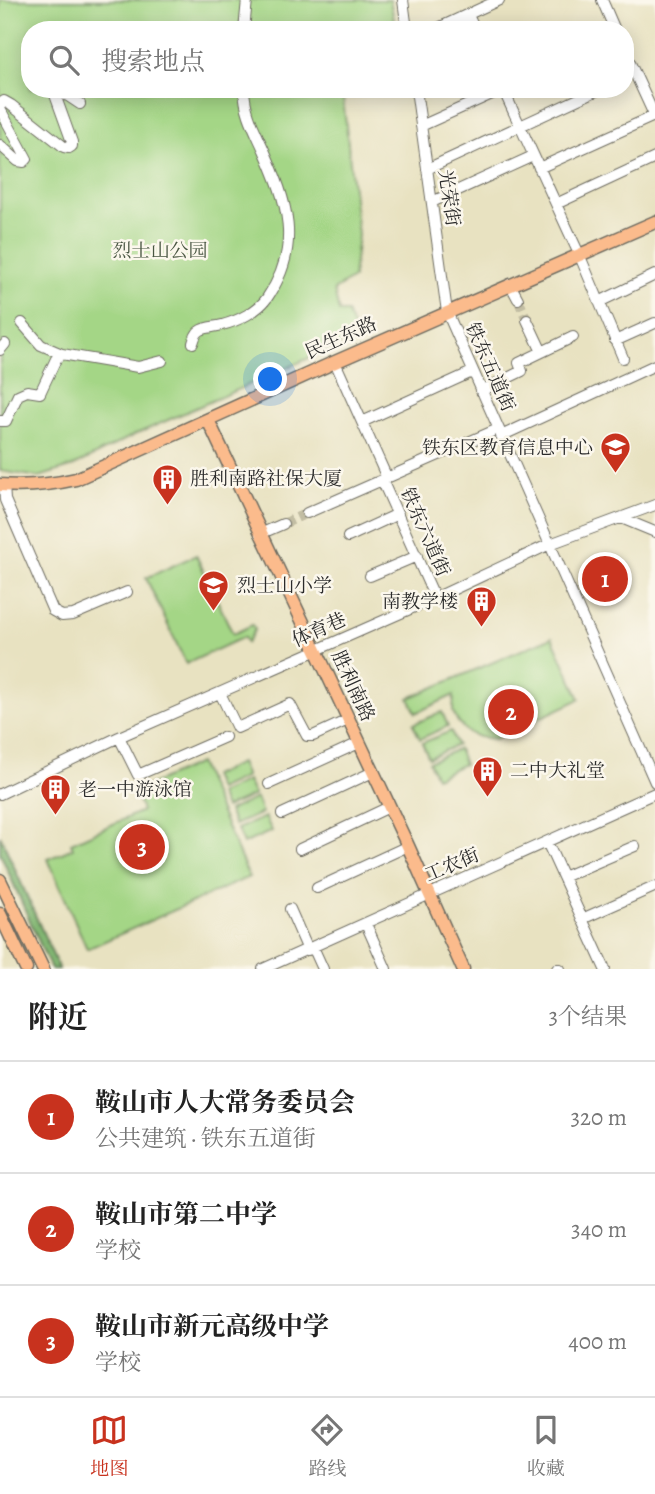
<!DOCTYPE html>
<html lang="zh">
<head>
<meta charset="utf-8">
<style>
  body { margin:0; font-family:Alegreya,"Noto Serif SC",serif; background:#f2f2f2; color:#222 }
  .you { position:absolute; left:271px; top:380px; width:24px; height:24px; margin:-18px; border:5px solid #fff; border-radius:50%; background:#1a73e8; box-shadow:0 0 0 10px #1a73e833 }
  .badge { display:grid; place-items:center; width:46px; height:46px; border-radius:50%; background:#c8321e; color:#fff; font-size:23px; font-weight:700 }
  .pin { position:absolute; translate:-50% -50%; border:4px solid #fff; box-shadow:0 2px 7px #0006 }
  .list { margin:0; padding:0; list-style:none }
  h2 { display:flex; justify-content:space-between; align-items:center; height:91px; margin:0; padding:0 28px; font-size:30px }
  h2 small { font-size:23px; font-weight:400; color:#767676 }
  .list li { display:grid; grid-template-columns:46px 1fr auto; gap:21px; align-items:center; box-sizing:border-box; height:112px; padding:0 28px; border-top:2px solid #e0e0e0 }
  .list b { display:block; font-size:26px; white-space:nowrap }
  .list p { margin:0; font-size:23px; white-space:nowrap; color:#767676 }
  .list em { font-size:23px; font-style:normal; color:#767676 }
  .icon { flex:none; width:38px; height:38px; fill:none; stroke:currentColor; stroke-width:2; stroke-linecap:round; stroke-linejoin:round }
  .map { position:relative; flex:none; width:655px; height:969px; overflow:hidden }
  .search { position:absolute; background:#fff; box-shadow:0 4px 18px #0003; left:21px; right:21px; top:21px; height:77px; display:flex; align-items:center; gap:18px; box-sizing:border-box; padding:0 24px; border-radius:28px; color:#767676; font-size:26px }
  .sheet { height:427px; background:#fff }
  nav { display:flex; justify-content:space-around; align-items:center; box-sizing:border-box; height:98px; border-top:2px solid #e0e0e0; background:#fff; font-size:19px; color:#767676 }
  nav a { display:grid; justify-items:center; gap:4px }
  nav .on { color:#c8321e }
  .map>svg:first-child { display:block }
  .green { fill:#a4d686; stroke:#688058; stroke-width:2 }
  .forest { fill:#83b773; stroke:#57714f; stroke-width:2 }
  .lines { fill:none; stroke-linecap:round; stroke-linejoin:round }
  .minor-tunnel { stroke:#c2bda3; stroke-width:10; stroke-dasharray:10 5; stroke-linecap:butt }
  .minor-casing { stroke:#6d6b60; stroke-width:12 }
  .major-casing { stroke:#6d6b60; stroke-width:15 }
  .minor { stroke:#fff; stroke-width:10 }
  .major { stroke:#fbbb8c; stroke-width:12 }
  .labels { text-anchor:middle; dominant-baseline:central; stroke-width:5; stroke-linejoin:round; paint-order:stroke }
  .street-label { font-size:19px; fill:#2b2b2b; stroke:#fbf7ec }
  .park-label { font-size:19px; fill:#495642; stroke:#fbf7ec }
  .poi-label { font-size:19px; fill:#2b2b2b; stroke:#fbf7ec; text-anchor:start }
</style>
</head>
<body>
<div class="map">
<svg width="655" height="969" viewBox="0 0 655 969">
  <rect width="100%" height="100%" fill="#fbf7ec"/>
  <filter id="ink" filterUnits="userSpaceOnUse"><feTurbulence type="fractalNoise" baseFrequency=".0143" numOctaves="2"/><feDisplacementMap in="SourceGraphic" scale="14" xChannelSelector="R" yChannelSelector="G"/><feConvolveMatrix kernelMatrix="1 2 1 2 8 2 1 2 1" color-interpolation-filters="sRGB"/></filter>
  <filter id="wash" filterUnits="userSpaceOnUse"><feTurbulence type="fractalNoise" baseFrequency=".00686" numOctaves="4" result="noise"/><feDisplacementMap in="SourceGraphic" scale="28" xChannelSelector="R" yChannelSelector="G"/><feGaussianBlur stdDeviation="1.57" result="paint"/><feColorMatrix in="noise" values="0 0 0 0 0 0 0 0 0 0 0 0 0 0 0 0 0 1.4 0 .05"/><feComposite in="paint" operator="in"/></filter>
  <g filter="url(#wash)">
    <rect width="100%" height="100%" fill="#e8e2c1"/>
    <path class="green" d="M0,0H390L396,30H30V89H342L358,235L353,278L334,290L339,312H347L357,337L134,435L74,466L39,477L0,471Z
      M196,555L233,634L252,625L255,629L247,643L244,637L186,664L146,578Z
      M552,637L580,699L495,739L479,737L467,732L458,722L453,712L454,695L416,713L409,698Z
      M442,712L448,726L420,739L413,724Z
      M451,731L457,745L429,758L422,743Z
      M458,749L464,764L436,777L429,762Z
      M199,763L249,877L87,949L48,859L73,848L71,843L142,811L138,800L150,795L147,786Z
      M240,763L246,777L218,790L212,776Z
      M247,781L254,795L225,808L219,794Z
      M256,798L262,813L234,825L228,811Z
      M265,817L272,831L243,844L237,829Z"/>
    <path class="forest" d="M0,835L59,969H51L0,853Z"/>
  </g>
  <g filter="url(#ink)">
    <g class="lines">
      <path class="minor-tunnel" d="M518,299L527,320
        M283,524L307,513"/>
      <defs>
        <path id="minor" d="M403,0L407,30
          M602,0L615,30
          M468,15L475,30
          M244,30L247,0
          M434,30L499,0
          M625,52L655,117
          M416,89L447,312L655,782
          M503,89L579,254L623,358
          M0,104L4,101L11,105L64,147L69,148L72,146V142L54,92L68,96L80,104
          M0,109L27,159L24,162L18,161L0,145
          M421,126L503,89
          M539,168L654,116
          M427,169L600,89
          M432,202L533,156
          M556,204L655,158
          M510,284L518,299
          M599,302L655,275
          M527,320L542,352
          M22,323L41,345L62,354
          M615,341L655,323
          M193,343C195,338 195,333 201,330C207,327 215,327 222,325C238,321 258,311 267,298C303,246 287,202 264,150C254,128 245,113 244,89
          M0,350L5,344
          M335,362L387,478
          M481,391L522,371L519,363L573,337
          M0,421H6L18,395L27,391L40,393L56,359L62,354L138,367L162,361
          M362,422L472,372
          M501,436L655,365
          M382,480L435,598
          M4,485L5,500L53,611L62,616L73,615L127,592
          M307,513L498,429
          M621,518L655,532
          M260,534L283,524
          M348,537L398,514
          M370,576L417,556
          M220,693L237,728L290,704L307,736H313L348,720
          M119,737L138,775L225,737
          M269,784L359,743
          M0,794L119,737L435,598L550,544L655,505
          M282,814L373,772
          M547,842L605,969
          M300,849L389,807
          M563,877L635,846
          M317,888L408,846
          M290,909L308,950
          M582,919L654,887
          M366,924L386,969
          M313,947L323,969
          M263,969L655,793
          M557,969H560"/>
        <path id="major" d="M208,420L408,846L463,969
          M0,485C27,487 50,485 76,479L335,362L655,222
          M0,880L43,969
          M0,914L26,969"/>
      </defs>
      <use href="#minor" class="minor-casing"/>
      <use href="#major" class="major-casing"/>
      <use href="#minor" class="minor"/>
      <use href="#major" class="major"/>
    </g>
  </g>
  <defs>
    <symbol id="school-pin" viewBox="-11 -11 22 30"><path d="M0 17L-7.5 6A9.5 9.5 0 1 1 7.5 6Z" fill="#c8321e" stroke="#fbf7ec"/><path d="M0-5L7-2L0 1L-7-2ZM-4 1L0 2.5L4 1V4Q0 6-4 4Z" fill="#fff"/></symbol>
    <symbol id="building-pin" viewBox="-11 -11 22 30"><path d="M0 17L-7.5 6A9.5 9.5 0 1 1 7.5 6Z" fill="#c8321e" stroke="#fbf7ec"/><path d="M-4-6H4V6H1V3H-1V6H-4ZM-2.5-4.3h1.7v1.8h-1.7ZM.8-4.3h1.7v1.8H.8ZM-2.5-1h1.7V.8h-1.7ZM.8-1h1.7V.8H.8Z" fill="#fff"/></symbol>
  </defs>
  <g fill-rule="evenodd">
    <use href="#school-pin" x="598" y="430" width="35" height="47"/>
    <use href="#building-pin" x="150" y="462" width="35" height="47"/>
    <use href="#school-pin" x="196" y="568" width="35" height="47"/>
    <use href="#building-pin" x="464" y="584" width="35" height="47"/>
    <use href="#building-pin" x="470" y="754" width="35" height="47"/>
    <use href="#building-pin" x="38" y="772" width="35" height="47"/>
  </g>
  <g class="labels">
    <g class="street-label">
      <text transform="translate(449 198) rotate(82)">光荣街</text>
      <text transform="translate(341 338) rotate(-24)">民生东路</text>
      <text transform="translate(490 367) rotate(66)">铁东五道街</text>
      <text transform="translate(425 532) rotate(66)">铁东六道街</text>
      <text transform="translate(319 630) rotate(-24)">体育巷</text>
      <text transform="translate(353 686) rotate(65)">胜利南路</text>
      <text transform="translate(452 865) rotate(-23)">工农街</text>
    </g>
    <g class="park-label">
      <text x="160" y="251">烈士山公园</text>
    </g>
    <g class="poi-label">
      <text x="593" y="448" text-anchor="end">铁东区教育信息中心</text>
      <text x="190" y="479">胜利南路社保大厦</text>
      <text x="237" y="586">烈士山小学</text>
      <text x="458" y="602" text-anchor="end">南教学楼</text>
      <text x="510" y="771">二中大礼堂</text>
      <text x="78" y="790">老一中游泳馆</text>
    </g>
  </g>
</svg>
<div class="you"></div>
<div class="pin badge" style="left:605px;top:579px">1</div>
<div class="pin badge" style="left:511px;top:712px">2</div>
<div class="pin badge" style="left:142px;top:847px">3</div>
<div class="search"><svg class="icon" aria-label="search" viewBox="0 0 24 24"><circle cx="10" cy="10" r="6"/><path d="M15 15l6 6"/></svg>搜索地点</div>
</div>
<section class="sheet">
<h2>附近<small>3个结果</small></h2>
<ul class="list">
<li><span class="badge">1</span><div><b>鞍山市人大常务委员会</b><p>公共建筑 · 铁东五道街</p></div><em>320 m</em></li>
<li><span class="badge">2</span><div><b>鞍山市第二中学</b><p>学校</p></div><em>340 m</em></li>
<li><span class="badge">3</span><div><b>鞍山市新元高级中学</b><p>学校</p></div><em>400 m</em></li>
</ul>
</section>
<nav>
<a class="on"><svg class="icon" aria-label="map" viewBox="0 0 24 24"><path d="M3 6l6-2 6 2 6-2v14l-6 2-6-2-6 2zM9 4v14M15 6v14"/></svg>地图</a>
<a><svg class="icon" aria-label="directions" viewBox="0 0 24 24"><path d="M12 3l9 9-9 9-9-9zM9 14v-3h6M13 9l2 2-2 2"/></svg>路线</a>
<a><svg class="icon" aria-label="saved" viewBox="0 0 24 24"><path d="M7 4h10v16l-5-4-5 4z"/></svg>收藏</a>
</nav>
</body>
</html>
